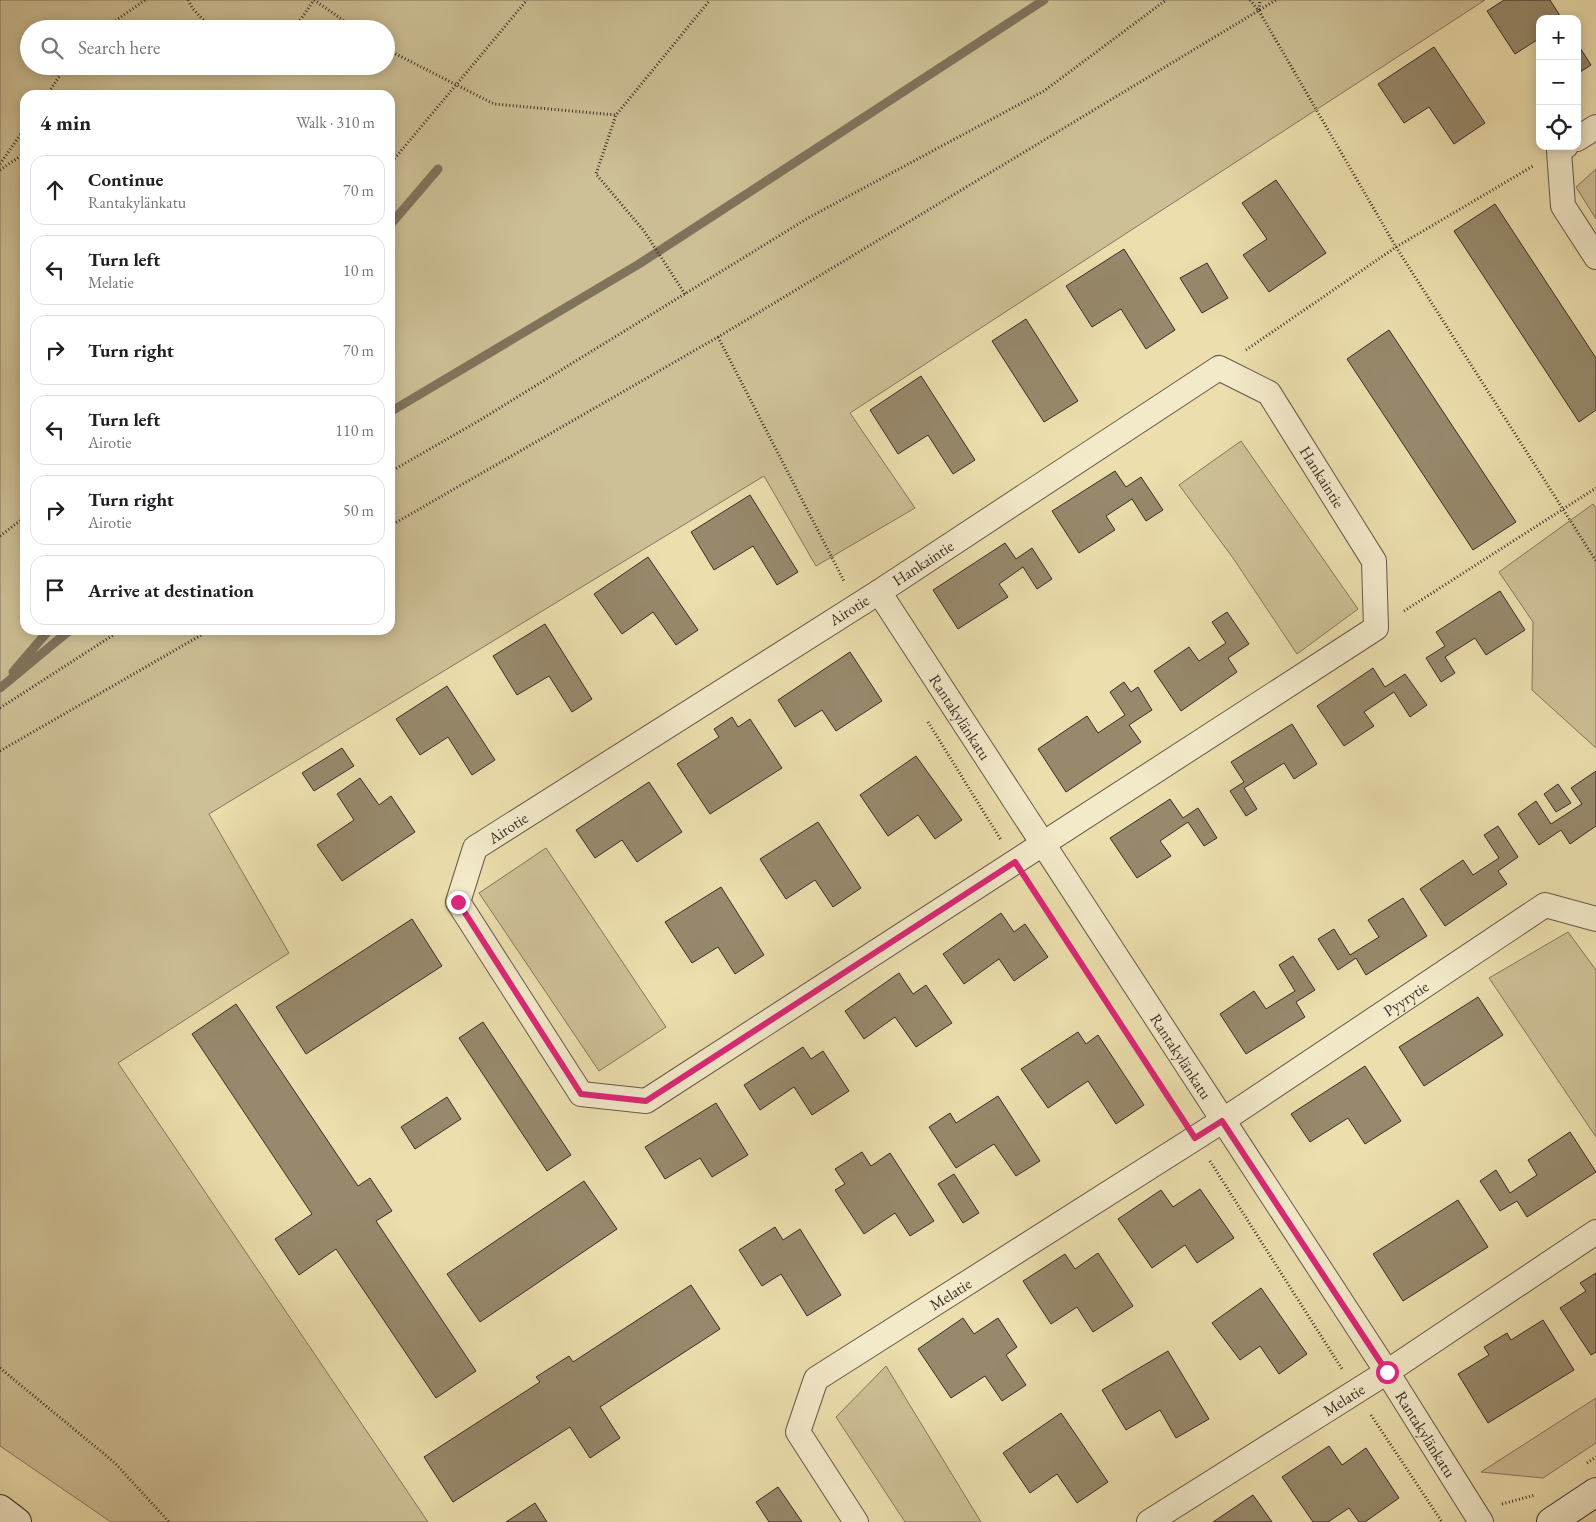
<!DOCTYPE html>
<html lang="en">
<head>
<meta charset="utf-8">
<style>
  body { margin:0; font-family:"EB Garamond",serif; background:#f6f6f6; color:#202124 }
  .controls { position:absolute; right:15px; top:15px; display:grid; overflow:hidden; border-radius:10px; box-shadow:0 2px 12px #0003 }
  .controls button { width:45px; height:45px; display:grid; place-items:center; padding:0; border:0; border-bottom:1px solid #e0e0e0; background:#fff; color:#202124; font:25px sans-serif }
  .stop { position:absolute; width:15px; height:15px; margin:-11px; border:4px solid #db2777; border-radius:50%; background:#fff }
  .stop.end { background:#db2777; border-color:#fff; box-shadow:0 1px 5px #0008 }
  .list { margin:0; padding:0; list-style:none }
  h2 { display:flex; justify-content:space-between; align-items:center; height:65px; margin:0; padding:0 20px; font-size:21px }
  h2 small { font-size:16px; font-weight:400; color:#757577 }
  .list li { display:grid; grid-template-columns:32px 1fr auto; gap:15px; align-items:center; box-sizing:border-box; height:70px; margin:0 10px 10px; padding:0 10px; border:1px solid #e0e0e0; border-radius:15px }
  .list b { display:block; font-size:19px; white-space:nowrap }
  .list p { margin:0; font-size:16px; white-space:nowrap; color:#757577 }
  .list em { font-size:16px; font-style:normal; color:#757577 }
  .icon { flex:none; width:28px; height:28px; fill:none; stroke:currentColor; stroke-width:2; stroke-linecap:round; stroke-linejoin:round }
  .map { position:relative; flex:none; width:1596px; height:1522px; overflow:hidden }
  .search { position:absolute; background:#fff; box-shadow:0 2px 12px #0003; left:20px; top:20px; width:375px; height:55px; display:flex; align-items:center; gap:12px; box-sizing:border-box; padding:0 18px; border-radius:28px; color:#757577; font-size:19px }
  .panel { position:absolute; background:#fff; box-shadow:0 2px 12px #0003; left:20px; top:90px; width:375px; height:545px; border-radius:15px }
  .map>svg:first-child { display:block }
  .green { fill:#cec096; stroke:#84765e; fill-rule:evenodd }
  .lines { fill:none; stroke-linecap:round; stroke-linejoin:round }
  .stream { stroke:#80735b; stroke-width:9 }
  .building { fill:#97896c; stroke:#3a2d26 }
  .street-casing { stroke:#665948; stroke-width:26 }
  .secondary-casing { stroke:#3a2d26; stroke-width:30 }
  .path { stroke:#3a2d26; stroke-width:3; stroke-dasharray:1 2.5; stroke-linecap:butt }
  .street { stroke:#f3eaca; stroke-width:24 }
  .secondary { stroke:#f3eaca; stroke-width:28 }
  .route { stroke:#db2777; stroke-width:6 }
  .labels { text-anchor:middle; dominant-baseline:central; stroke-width:5; stroke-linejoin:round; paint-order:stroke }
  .street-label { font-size:16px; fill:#3a2d26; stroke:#f3eaca }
</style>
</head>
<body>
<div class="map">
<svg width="1596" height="1522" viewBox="0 0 1596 1522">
  <rect width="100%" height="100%" fill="#ecdead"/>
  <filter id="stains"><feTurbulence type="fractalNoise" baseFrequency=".004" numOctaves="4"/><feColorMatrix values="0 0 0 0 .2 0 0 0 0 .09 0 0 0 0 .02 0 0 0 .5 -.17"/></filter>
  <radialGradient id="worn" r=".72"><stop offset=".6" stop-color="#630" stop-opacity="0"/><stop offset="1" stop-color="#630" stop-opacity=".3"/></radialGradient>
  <path class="green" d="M0,0H1485L850,413L915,508L816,566L764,476L209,814L289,953L118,1063L428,1522H111L0,1446ZM29,29H386V66H29ZM25,95H390V630H25Z
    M1596,169V219L1576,187Z
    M1241,441L1358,609L1297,654L1233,558L1179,485Z
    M1593,504L1596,508V748L1532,690L1533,622L1499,572Z
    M546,848L666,1027L599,1071L479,893Z
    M1568,932L1596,970V1137L1489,978Z
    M886,1366L981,1522H905L836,1417Z
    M1596,1398V1443L1543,1478L1481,1472Z"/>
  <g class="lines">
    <path class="stream" d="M390,225L438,169
      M390,412L639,264L1044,0
      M13,672L49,630
      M0,688L70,630"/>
  </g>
  <path class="building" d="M1504,0H1550L1562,19H1540V38L1515,54L1487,11Z
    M1577,43L1591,65L1577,74Z
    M1434,47L1485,123L1454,144L1429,107L1404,123L1378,84Z
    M1276,180L1326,253L1269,292L1243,255L1267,239L1242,203Z
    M1495,204L1596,358V410L1579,422L1454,231Z
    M1124,249L1175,330L1146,349L1121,309L1092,327L1066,286Z
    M1207,263L1228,298L1202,313L1180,278Z
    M1026,319L1078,401L1044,422L992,341Z
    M1389,330L1516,522L1473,550L1347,359Z
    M921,376L975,460L953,474L928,435L898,454L870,410Z
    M1115,471L1126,487L1141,477L1163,510L1146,521L1132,499L1106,516L1115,530L1079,553L1052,511Z
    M750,495L798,572L777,585L753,546L714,570L691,532Z
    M1005,543L1016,559L1032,548L1052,579L1037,589L1023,567L999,584L1008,597L958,629L933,590Z
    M648,557L698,630L676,645L653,612L622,634L594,594Z
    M1500,591L1525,630L1486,655L1475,638L1445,657L1455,673L1441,682L1426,658L1445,646L1436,632Z
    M1227,612L1249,644L1228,658L1237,672L1181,711L1154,671L1189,647L1199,661L1226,643L1212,622Z
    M545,624L592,699L572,712L549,676L517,695L493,656Z
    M850,652L882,701L836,731L822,710L795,727L778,700Z
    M1373,668L1385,687L1405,674L1427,705L1410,717L1394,692L1364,712L1374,726L1344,746L1317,706Z
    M1124,682L1131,692L1138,687L1152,710L1129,725L1141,742L1066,792L1038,749L1087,716L1098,733L1125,715L1110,692Z
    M447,686L495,760L472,775L448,737L420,755L396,719Z
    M732,717L738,727L750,719L782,768L710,814L677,764L719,737L714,729Z
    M1292,724L1317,764L1294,779L1284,763L1244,788L1257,809L1246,816L1230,791L1244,782L1231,762Z
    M342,748L354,766L314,791L302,773Z
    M916,756L962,820L935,839L918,815L888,836L860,795Z
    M1596,771V826L1570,844L1561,830L1539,845L1518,814L1536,801L1551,824L1582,804L1571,788Z
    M360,778L379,805L391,796L415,832L342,881L317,845L354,820L337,794Z
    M649,782L682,832L637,862L622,840L595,858L576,830Z
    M1558,784L1571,803L1556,812L1544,794Z
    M1170,799L1183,818L1198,808L1217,838L1204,846L1188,822L1160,841L1171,856L1137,878L1110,838Z
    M818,822L861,888L833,907L815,880L786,899L760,859Z
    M1498,826L1518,857L1498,871L1507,884L1445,926L1420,889L1463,860L1473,875L1499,858L1484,835Z
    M721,887L764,955L735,974L718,947L692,963L665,922Z
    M1403,898L1427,936L1366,975L1356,958L1338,970L1318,939L1334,929L1350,955L1379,937L1368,920Z
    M1001,913L1014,932L1025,924L1048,957L1014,981L999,959L964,984L943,954Z
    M412,919L442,966L306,1054L276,1007Z
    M1293,956L1315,990L1296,1002L1305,1017L1246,1054L1220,1014L1254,991L1266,1009L1295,991L1279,965Z
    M899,973L913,994L926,985L952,1023L916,1047L895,1017L864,1039L845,1011Z
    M1478,997L1503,1035L1424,1086L1399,1047Z
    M236,1004L358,1186L370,1178L392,1211L376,1221L476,1371L436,1398L336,1249L299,1275L275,1239L312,1214L192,1034Z
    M483,1022L571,1155L547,1171L459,1038Z
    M1078,1032L1086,1044L1098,1035L1144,1105L1116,1124L1088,1081L1048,1108L1021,1069Z
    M803,1047L811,1059L823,1051L849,1091L812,1115L794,1087L760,1110L744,1085Z
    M1365,1066L1401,1121L1365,1144L1348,1118L1310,1142L1291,1114Z
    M998,1096L1040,1161L1016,1176L994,1144L956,1168L929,1127L950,1113L956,1123Z
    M447,1097L461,1119L415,1149L401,1127Z
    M716,1103L748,1155L712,1177L700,1158L665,1179L645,1147Z
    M1570,1132L1596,1172L1527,1217L1517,1201L1500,1211L1480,1181L1496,1170L1510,1193L1537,1175L1528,1160Z
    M862,1152L871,1166L890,1153L934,1221L910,1236L895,1213L864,1234L835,1190L845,1184L835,1169Z
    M954,1174L979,1213L963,1223L938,1184Z
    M584,1181L617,1229L480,1322L447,1274Z
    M1200,1189L1234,1238L1197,1263L1185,1245L1152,1268L1118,1219L1161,1190L1173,1207Z
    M1458,1200L1488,1247L1403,1301L1373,1254Z
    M775,1227L783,1240L800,1229L841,1295L807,1316L781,1274L762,1286L739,1250Z
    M1098,1253L1133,1306L1093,1332L1077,1307L1051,1324L1023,1281L1065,1254L1075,1269Z
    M1596,1273V1352L1591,1355L1560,1308L1586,1291L1580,1283Z
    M691,1285L720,1329L600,1407L620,1438L590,1458L570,1427L453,1502L424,1457L540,1382L536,1377L569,1356L573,1362Z
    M1261,1288L1307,1354L1279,1374L1260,1346L1240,1360L1212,1323Z
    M963,1318L974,1334L998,1318L1017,1347L1006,1355L1026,1385L1002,1401L985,1376L951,1398L918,1349Z
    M1543,1320L1574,1370L1488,1423L1458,1374L1489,1355L1484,1347L1507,1333L1511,1340Z
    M1168,1351L1209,1419L1176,1438L1160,1410L1126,1430L1102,1390Z
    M1061,1413L1108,1482L1077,1503L1057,1474L1030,1493L1003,1453Z
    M1329,1446L1342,1465L1366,1448L1399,1498L1365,1522H1359L1349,1508L1328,1522H1313L1282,1477Z
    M778,1487L802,1522H769L756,1502Z
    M1253,1495L1272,1522H1213Z
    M535,1503L547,1522H506Z"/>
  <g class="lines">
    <defs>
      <g id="street">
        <path d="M1577,139L1596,127"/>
        <path d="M1566,146L1559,151L1563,206L1596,257"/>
        <path d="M1219,368L1269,393L1374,561L1376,628L646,1101L581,1094L458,902L475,848L879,592Z"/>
        <path id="s1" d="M879,592L1387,1372L1481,1522"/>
        <path id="s2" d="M856,1522L798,1432L816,1379L1222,1121L1545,905L1596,919"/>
        <path id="s3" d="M1149,1522L1387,1372L1596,1232"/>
      </g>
      <path id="secondary" d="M0,1509L17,1522
        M1551,1522L1596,1492"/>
    </defs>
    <use href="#street" class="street-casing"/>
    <use href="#secondary" class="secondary-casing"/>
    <path class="path" d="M188,0L193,9L212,29
      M314,0L356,29
      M1250,0L1259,11L1396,247L1596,561
      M1259,10L1260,0
      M104,29L145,0
      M294,29L314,0
      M386,49L494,104L616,115
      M47,95L66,66
      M0,164L25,128
      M390,164L527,0
      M0,170L25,153
      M685,294L644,231L596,174L616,115L710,0
      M718,337L844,581
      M1246,350L1396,247L1533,166
      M390,472L480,420L808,218L1044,91L1166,0
      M390,526L718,337L1276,0
      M0,536L25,517
      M1404,611L1596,488
      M0,708L121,630
      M928,722L1001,840
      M0,751L210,630
      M1030,885L1181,1116
      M1210,1161L1342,1369
      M0,1368L115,1463L169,1522
      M1371,1415L1442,1522
      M1587,1463L1596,1457
      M1502,1504L1535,1495"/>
    <use href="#street" class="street"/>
    <use href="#secondary" class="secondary"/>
  </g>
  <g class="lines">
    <path class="route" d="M458,902L581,1094L646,1101L1015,862L1195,1138L1222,1121L1387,1372"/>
  </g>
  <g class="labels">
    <g class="street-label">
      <text transform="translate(1322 477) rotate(58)">Hankaintie</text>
      <text transform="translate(923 563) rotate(-33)">Hankaintie</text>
      <text transform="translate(849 610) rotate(-32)">Airotie</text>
      <text stroke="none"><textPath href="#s1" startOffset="149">Rantakylänkatu</textPath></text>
      <text transform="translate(508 828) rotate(-33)">Airotie</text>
      <text stroke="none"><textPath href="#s2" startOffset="865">Pyyrytie</textPath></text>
      <text stroke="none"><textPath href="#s1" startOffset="554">Rantakylänkatu</textPath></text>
      <text stroke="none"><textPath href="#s2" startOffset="322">Melatie</textPath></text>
      <text stroke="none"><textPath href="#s3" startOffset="230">Melatie</textPath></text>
      <text stroke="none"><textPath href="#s1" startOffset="1004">Rantakylänkatu</textPath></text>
    </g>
  </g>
  <rect width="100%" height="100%" filter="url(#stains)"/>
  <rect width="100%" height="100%" fill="url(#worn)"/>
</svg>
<div class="controls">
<button>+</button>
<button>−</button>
<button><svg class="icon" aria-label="locate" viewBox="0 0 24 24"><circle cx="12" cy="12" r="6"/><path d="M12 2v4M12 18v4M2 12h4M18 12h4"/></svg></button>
</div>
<div class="stop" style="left:1387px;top:1372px"></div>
<div class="stop end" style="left:458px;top:902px"></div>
<div class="search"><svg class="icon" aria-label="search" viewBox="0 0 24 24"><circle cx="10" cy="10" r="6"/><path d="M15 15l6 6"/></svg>Search here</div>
<section class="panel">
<h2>4 min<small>Walk · 310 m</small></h2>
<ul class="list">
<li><svg class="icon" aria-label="ahead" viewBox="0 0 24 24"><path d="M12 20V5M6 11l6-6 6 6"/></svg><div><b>Continue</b><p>Rantakylänkatu</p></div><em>70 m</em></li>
<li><svg class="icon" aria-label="left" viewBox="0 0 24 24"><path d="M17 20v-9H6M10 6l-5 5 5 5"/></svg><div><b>Turn left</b><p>Melatie</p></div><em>10 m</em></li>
<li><svg class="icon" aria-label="right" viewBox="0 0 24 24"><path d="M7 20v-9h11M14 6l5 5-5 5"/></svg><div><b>Turn right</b></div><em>70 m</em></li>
<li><svg class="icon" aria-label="left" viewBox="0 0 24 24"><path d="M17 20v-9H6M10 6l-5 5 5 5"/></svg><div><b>Turn left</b><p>Airotie</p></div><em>110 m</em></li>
<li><svg class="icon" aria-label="right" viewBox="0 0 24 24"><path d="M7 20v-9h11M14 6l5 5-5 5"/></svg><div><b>Turn right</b><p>Airotie</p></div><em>50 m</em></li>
<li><svg class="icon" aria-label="arrive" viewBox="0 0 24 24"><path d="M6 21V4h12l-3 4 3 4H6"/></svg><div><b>Arrive at destination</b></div></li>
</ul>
</section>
</div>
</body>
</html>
